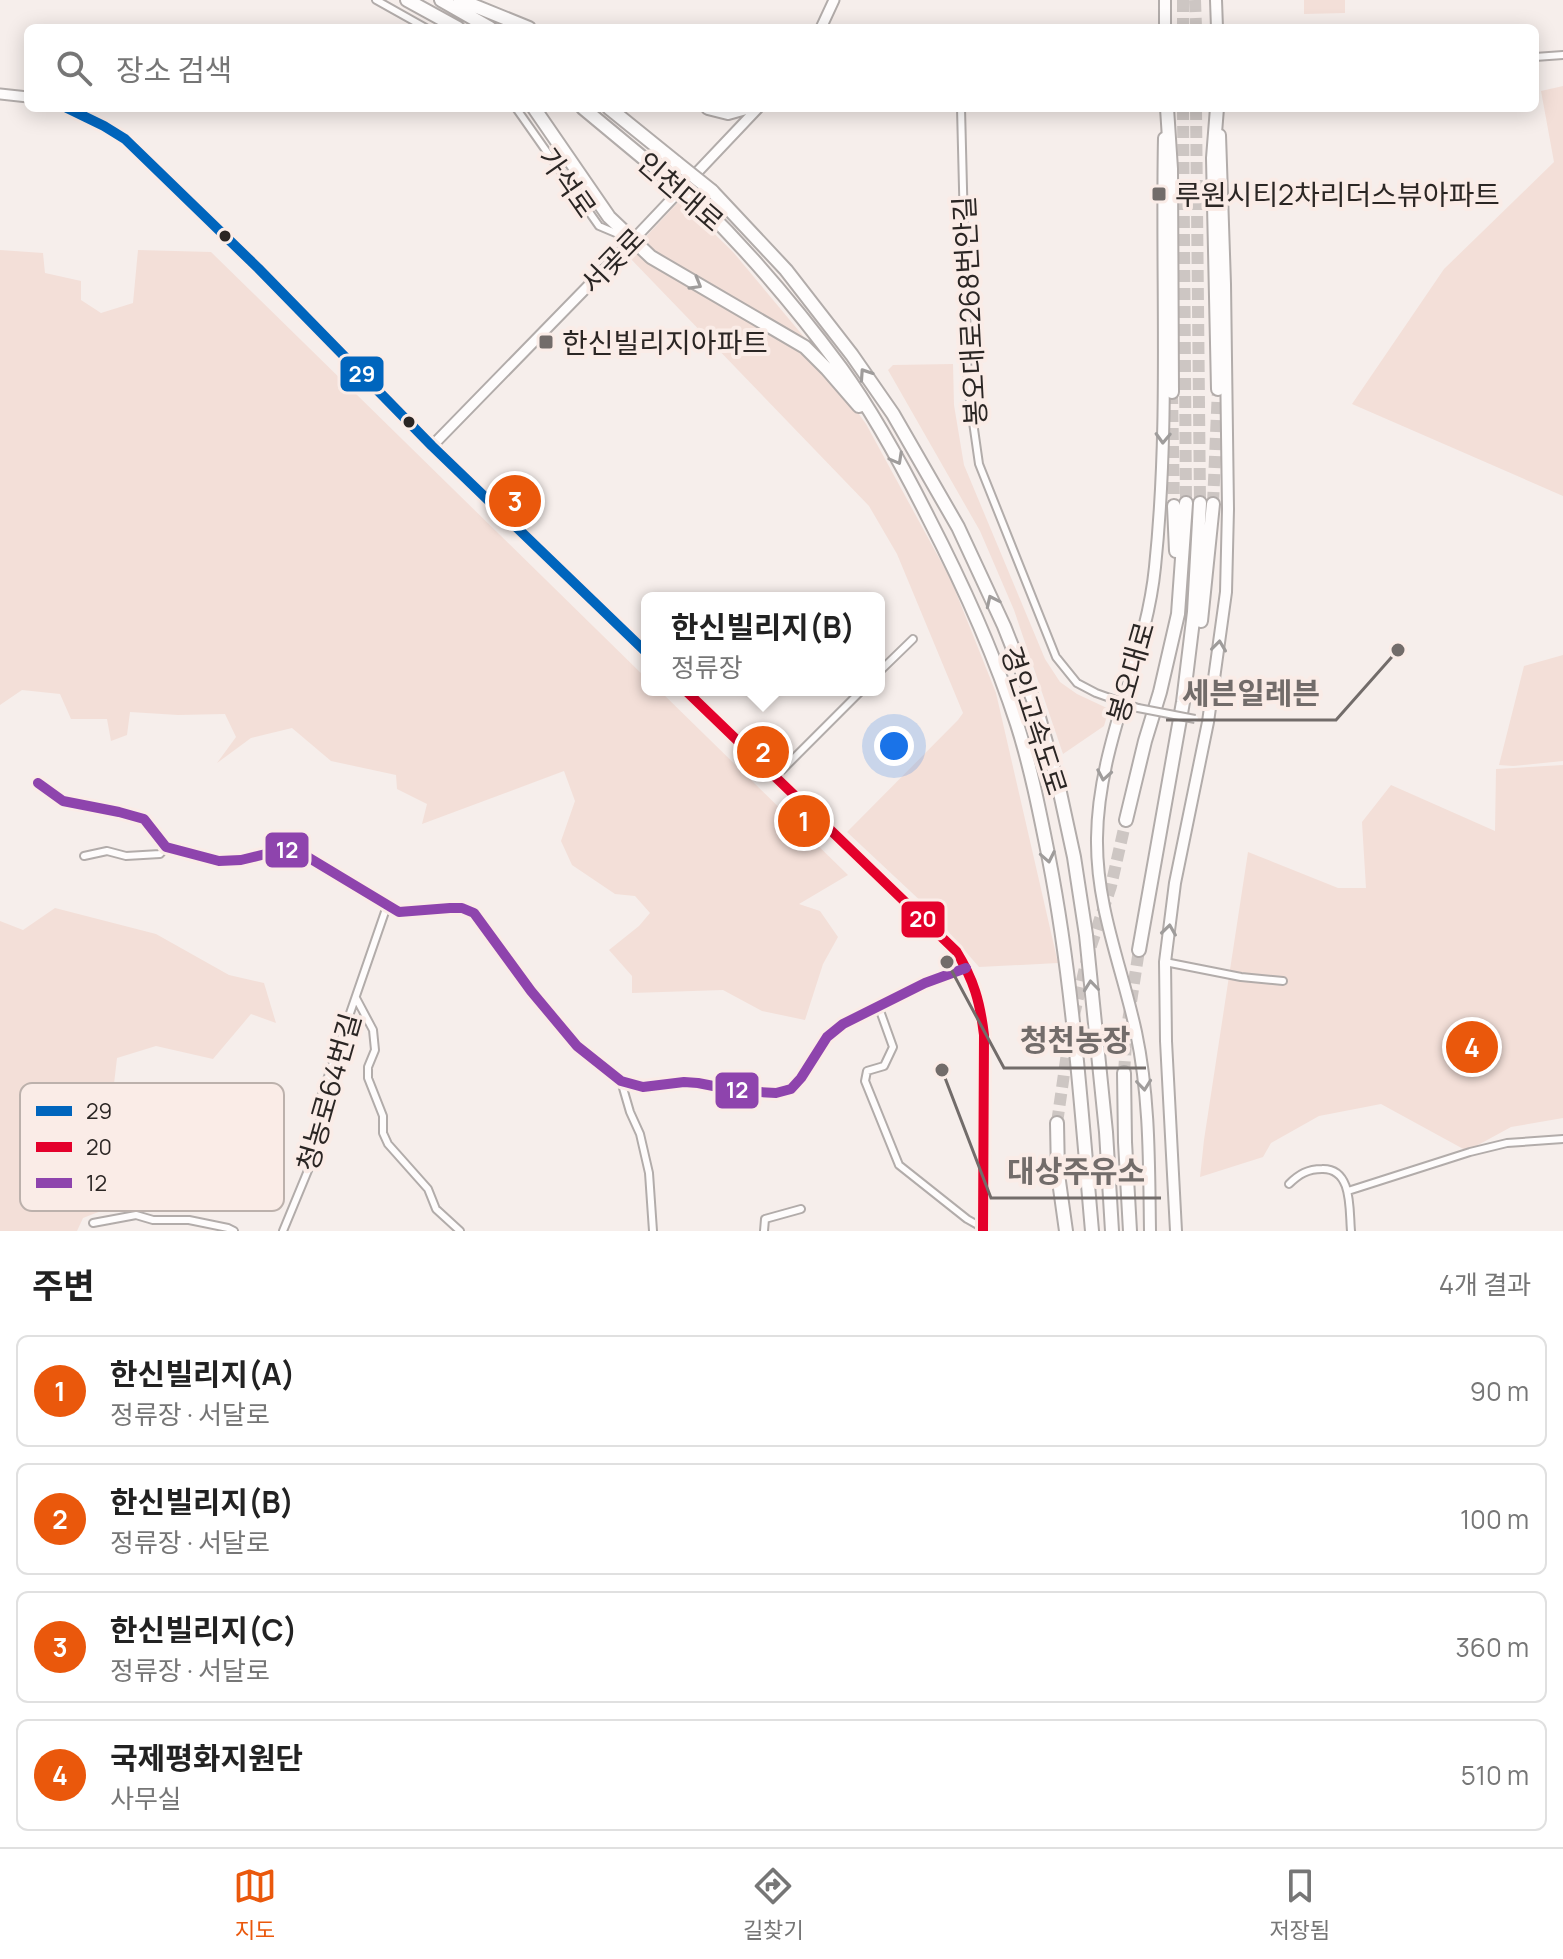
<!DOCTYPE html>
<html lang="ko">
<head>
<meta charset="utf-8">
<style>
  body { margin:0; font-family:Manrope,"Noto Sans KR",sans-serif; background:#f6f6f6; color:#222 }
  .you { position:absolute; left:894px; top:746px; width:28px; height:28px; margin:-20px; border:6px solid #fff; border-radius:50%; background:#1a73e8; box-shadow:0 0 0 12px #1a73e833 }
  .badge { display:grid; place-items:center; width:52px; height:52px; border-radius:50%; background:#ea580c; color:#fff; font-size:26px; font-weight:700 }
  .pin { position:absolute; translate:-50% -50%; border:4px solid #fff; box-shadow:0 2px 8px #0006 }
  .popup { position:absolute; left:641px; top:592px; width:244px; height:104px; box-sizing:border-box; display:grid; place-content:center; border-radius:12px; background:#fff; filter:drop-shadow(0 2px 6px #0005); font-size:26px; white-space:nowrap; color:#767676 }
  .popup b { font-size:30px; color:#222 }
  .popup::after { content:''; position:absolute; left:50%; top:100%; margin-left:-16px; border:16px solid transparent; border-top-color:#fff }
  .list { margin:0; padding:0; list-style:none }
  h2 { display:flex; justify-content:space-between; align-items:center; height:104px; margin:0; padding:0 32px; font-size:34px }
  h2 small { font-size:26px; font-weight:400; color:#767676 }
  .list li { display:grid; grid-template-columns:52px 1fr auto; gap:24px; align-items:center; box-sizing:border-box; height:112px; margin:0 16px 16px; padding:0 16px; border:2px solid #e0e0e0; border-radius:12px }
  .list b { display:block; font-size:30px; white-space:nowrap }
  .list p { margin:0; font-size:26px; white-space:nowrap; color:#767676 }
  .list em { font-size:26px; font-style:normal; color:#767676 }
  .icon { flex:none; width:44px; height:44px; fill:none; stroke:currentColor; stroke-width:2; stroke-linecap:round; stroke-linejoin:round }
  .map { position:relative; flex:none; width:1563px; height:1231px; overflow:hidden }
  .search { position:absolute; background:#fff; box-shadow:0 4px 20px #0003; left:24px; right:24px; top:24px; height:88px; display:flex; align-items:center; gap:20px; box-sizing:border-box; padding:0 28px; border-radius:12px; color:#767676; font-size:30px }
  .sheet { height:616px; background:#fff }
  nav { display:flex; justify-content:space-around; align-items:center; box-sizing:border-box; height:112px; border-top:2px solid #e0e0e0; background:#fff; font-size:22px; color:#767676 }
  nav a { display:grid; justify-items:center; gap:4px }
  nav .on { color:#ea580c }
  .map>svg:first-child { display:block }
  .green { fill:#f3dfd8 }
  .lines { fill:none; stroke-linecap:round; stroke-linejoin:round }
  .highway-tunnel { stroke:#cdc6c3; stroke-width:12; stroke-dasharray:12 6; stroke-linecap:butt }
  .street-casing { stroke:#b2acaa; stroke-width:10 }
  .secondary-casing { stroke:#b2acaa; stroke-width:13 }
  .primary-casing { stroke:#b2acaa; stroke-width:14 }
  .highway-casing { stroke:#b2acaa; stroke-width:16 }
  .street { stroke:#fefcfc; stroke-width:6 }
  .secondary { stroke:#fefcfc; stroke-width:9 }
  .primary { stroke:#fefcfc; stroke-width:10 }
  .highway { stroke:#fefcfc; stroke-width:12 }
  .street-bridge-casing { stroke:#b2acaa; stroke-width:10; stroke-linecap:butt }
  .highway-bridge-casing { stroke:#b2acaa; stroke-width:16; stroke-linecap:butt }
  .street-bridge { stroke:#fefcfc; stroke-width:6 }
  .highway-bridge { stroke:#fefcfc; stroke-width:12 }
  .bus-1-casing { stroke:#faece7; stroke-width:16 }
  .bus-2-casing { stroke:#faece7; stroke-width:16 }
  .bus-3-casing { stroke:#faece7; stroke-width:16 }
  .bus-1 { stroke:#0065bd; stroke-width:10 }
  .bus-2 { stroke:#e4002b; stroke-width:10 }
  .bus-3 { stroke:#8e44ad; stroke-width:10 }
  .oneway { stroke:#9f9c9b }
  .poi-dot { fill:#726c6a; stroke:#faece7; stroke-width:3 }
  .bus-dot { fill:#2b2624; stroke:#faece7; stroke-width:3 }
  .labels { text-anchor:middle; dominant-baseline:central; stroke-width:8; stroke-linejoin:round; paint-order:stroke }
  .street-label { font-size:28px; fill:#2b2624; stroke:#faece7 }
  .poi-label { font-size:28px; fill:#2b2624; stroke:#faece7; text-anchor:start }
  .key { fill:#faece7; stroke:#bcb1ac; stroke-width:2 }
  .key-label { font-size:22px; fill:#2b2624 }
  .leader { fill:none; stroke:#726c6a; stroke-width:3 }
  .callout-dot { fill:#726c6a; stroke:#faece7; stroke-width:3 }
  .callout-label { font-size:30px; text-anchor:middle; font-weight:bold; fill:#726c6a; stroke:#faece7; stroke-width:8; stroke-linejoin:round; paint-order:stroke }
  .line-badge { stroke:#faece7; stroke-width:3 }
  .badge-label { font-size:22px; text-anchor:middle; font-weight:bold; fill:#fff }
</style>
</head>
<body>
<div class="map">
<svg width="1563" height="1231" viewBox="0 0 1563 1231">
  <rect width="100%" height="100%" fill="#f6eeeb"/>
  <path class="green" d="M1304,0H1345V13L1304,14Z
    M1563,86V496L1352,404L1444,269L1554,162L1541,91Z
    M680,200L733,252L804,337L866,424L951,580L996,693L1058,963L979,967L926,906L847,832L958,720L963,713L897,554L869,506L628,256Z
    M0,250L43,253L45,273L81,281V300L101,313L133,303L138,250L211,252L647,679V690H659L848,875L799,904L820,911L838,937L823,964L805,1020L762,1011L723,990L632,993V976L609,950L639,926L650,913L635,896L615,894L572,865L561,841L575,801L564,771L422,824L427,804L397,789L396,775L331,761L292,728L251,738L217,763L236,737L225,714L178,715L130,712L127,735L111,741L107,719H71L60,694L22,690L0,705Z
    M953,364L954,405L964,465L1045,659L1060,682L1077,694L1109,709L1104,726L1063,754L1014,610L980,531L888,370L893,365Z
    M1563,655V761L1513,766L1499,765L1524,666Z
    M1563,765V1118L1511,1127L1467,1151L1381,1104L1319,1116L1271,1143L1263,1157L1200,1177L1204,1140L1248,852L1338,888H1366L1362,822L1391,785L1495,831L1496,769Z
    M55,908L156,934L229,975L264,983L276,1023L251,1014L213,1059L156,1046L117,1058L114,1084L134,1089L126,1146L145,1172L132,1199L83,1218L77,1231H0V921L23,930Z"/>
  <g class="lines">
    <path class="highway-tunnel" d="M1183,0V28
      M1195,0L1196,28
      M1183,108L1186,503
      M1196,108L1200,503
      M1172,392L1174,506
      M1213,504L1218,389
      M1124,1073L1127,1028L1139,950
      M1057,1123L1070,1032L1088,955L1111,886L1126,820"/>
    <defs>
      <path id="street" d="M376,0L426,28
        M1535,57L1563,55
        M516,108L599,226L625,237
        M961,108L968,387L979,464L1056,657L1077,683L1096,693L1138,708
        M879,672L913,639
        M775,777L862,690
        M38,783L63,801L119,812L144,819L166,847L219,861L241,860L282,850H296L399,912L450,908H462L474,913L531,991L577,1046L621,1081L643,1087L684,1082L698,1083L739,1091L776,1093L791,1089L801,1078L827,1037L843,1024L925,983L966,968
        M84,856L107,851L126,856L160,854L166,847
        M1165,962L1241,977L1283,981
        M356,998L373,1030L375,1050L368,1067V1078L383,1116V1133L388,1144L428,1189L436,1209L460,1231
        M879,1008L893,1047L884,1066L867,1071L865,1081L899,1165L967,1219L983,1228
        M621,1081L630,1112L640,1134L649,1173L653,1231
        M1289,1184C1299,1174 1308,1169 1322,1169C1353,1168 1349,1210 1351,1231
        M1348,1191L1470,1152L1507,1143L1563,1139
        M93,1223L136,1215L153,1220H189L228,1228L234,1231
        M283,1231L321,1139L320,1100L387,906
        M764,1231L765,1219L801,1209"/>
      <path id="secondary" d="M821,28L834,0
        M0,94L28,97
        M67,108L104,126L125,139L258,268L432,446L647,653
        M432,446L633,240L758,108
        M685,690L956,951C974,980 980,1002 984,1035L983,1231"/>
      <path id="primary" d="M1165,0V28
        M1216,0L1217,28
        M1150,1231C1149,1165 1150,1098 1136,1032C1122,967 1096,907 1097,838C1098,743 1146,659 1155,567C1170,424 1161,281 1164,138
        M1176,1231L1166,1041L1165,962L1175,883L1208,722L1226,592L1228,509L1225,284L1220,135"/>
      <path id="highway" d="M407,0L458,28
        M441,0L490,28
        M460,0L529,28
        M534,108L609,217L651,257L805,347L827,369L859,406
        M583,108L666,177
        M609,108L677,163
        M708,108L728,113L746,108
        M1167,108L1171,169L1172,392
        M1217,108L1213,158L1218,389
        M712,191L786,270L852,355L893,414L958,527L1004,626L1036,707L1059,788L1074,857L1086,935L1106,1132L1112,1231
        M699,203C751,254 798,310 841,368C875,415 903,467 929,519C963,585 994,653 1017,724C1031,768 1040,814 1049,859C1073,982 1081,1107 1092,1231
        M1174,506L1176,551
        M1201,621L1213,504
        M1126,820L1145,741L1160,692L1178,614L1186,503
        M1139,950L1183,702L1194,612L1200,503
        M1124,1073L1125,1142L1130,1231
        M1057,1123L1058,1174L1066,1231"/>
    </defs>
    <use href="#street" class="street-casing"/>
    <use href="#secondary" class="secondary-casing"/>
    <use href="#primary" class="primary-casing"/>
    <use href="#highway" class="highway-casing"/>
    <use href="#street" class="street"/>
    <use href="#secondary" class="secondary"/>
    <use href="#primary" class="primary"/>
    <use href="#highway" class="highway"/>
    <defs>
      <path id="street-bridge" d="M1138,708L1195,719"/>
      <path id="highway-bridge" d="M677,163L712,191
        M666,177L699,203"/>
    </defs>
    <use href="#street-bridge" class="street-bridge-casing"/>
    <use href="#highway-bridge" class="highway-bridge-casing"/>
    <use href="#street-bridge" class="street-bridge"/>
    <use href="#highway-bridge" class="highway-bridge"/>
    <defs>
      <path id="bus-1" d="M67,108L104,126L125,139L258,268L432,446L647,653"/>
      <path id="bus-2" d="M685,690L956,951C974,980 980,1002 984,1035L983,1231"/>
      <path id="bus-3" d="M38,783L63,801L119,812L144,819L166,847L219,861L241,860L282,850H296L399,912L450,908H462L474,913L531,991L577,1046L621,1081L643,1087L684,1082L698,1083L739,1091L776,1093L791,1089L801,1078L827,1037L843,1024L925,983L966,968"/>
    </defs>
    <use href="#bus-1" class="bus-1-casing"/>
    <use href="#bus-2" class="bus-2-casing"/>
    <use href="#bus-3" class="bus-3-casing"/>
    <use href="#bus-1" class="bus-1"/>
    <use href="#bus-2" class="bus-2"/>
    <use href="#bus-3" class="bus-3"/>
  </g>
  <defs><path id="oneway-chevron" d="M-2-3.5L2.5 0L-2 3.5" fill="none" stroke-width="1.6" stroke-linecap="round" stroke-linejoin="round" transform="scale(2)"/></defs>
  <g class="oneway">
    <use href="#oneway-chevron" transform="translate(696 284) rotate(30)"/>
    <use href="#oneway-chevron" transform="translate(865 374) rotate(-124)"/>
    <use href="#oneway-chevron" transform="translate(1163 438) rotate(92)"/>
    <use href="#oneway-chevron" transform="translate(897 459) rotate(61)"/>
    <use href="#oneway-chevron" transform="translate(992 601) rotate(-115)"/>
    <use href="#oneway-chevron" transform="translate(1219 646) rotate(-83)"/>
    <use href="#oneway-chevron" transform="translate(1104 775) rotate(100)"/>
    <use href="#oneway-chevron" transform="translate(1048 857) rotate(79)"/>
    <use href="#oneway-chevron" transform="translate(1169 930) rotate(-82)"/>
    <use href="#oneway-chevron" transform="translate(1091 986) rotate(-96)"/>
    <use href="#oneway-chevron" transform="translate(1144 1085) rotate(84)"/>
  </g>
  <g class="poi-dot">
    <rect x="1151" y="186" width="16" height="16" rx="4"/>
    <rect x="538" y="334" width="16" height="16" rx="4"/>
  </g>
  <g class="bus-dot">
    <circle cx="225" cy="236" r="7"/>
    <circle cx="409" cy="422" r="7"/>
  </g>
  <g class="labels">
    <g class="street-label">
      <text transform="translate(568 182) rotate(55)">가석로</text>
      <text transform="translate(681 191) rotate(41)">인천대로</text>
      <text transform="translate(612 260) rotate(-46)">서곶로</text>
      <text transform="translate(969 311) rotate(-93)">봉오대로268번안길</text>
      <text transform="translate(1130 672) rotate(-74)">봉오대로</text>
      <text transform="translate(1035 720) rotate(72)">경인고속도로</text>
      <text transform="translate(328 1092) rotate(-74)">청농로64번길</text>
    </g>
    <g class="poi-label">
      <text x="1175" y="194">루원시티2차리더스뷰아파트</text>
      <text x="562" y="342">한신빌리지아파트</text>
    </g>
  </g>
  <rect x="20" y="1083" width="264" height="128" rx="12" class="key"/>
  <rect x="36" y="1106" width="36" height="10" fill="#0065bd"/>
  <rect x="36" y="1142" width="36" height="10" fill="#e4002b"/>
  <rect x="36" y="1178" width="36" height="10" fill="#8e44ad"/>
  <g class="key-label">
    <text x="86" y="1119">29</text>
    <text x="86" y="1155">20</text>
    <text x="86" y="1191">12</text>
  </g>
  <path class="leader" d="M1398 650L1336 720H1166M947 962L1004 1068H1146M942 1070L991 1198H1161"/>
  <g class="callout-dot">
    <circle cx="1398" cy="650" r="8"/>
    <circle cx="947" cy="962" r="8"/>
    <circle cx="942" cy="1070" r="8"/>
  </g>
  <g class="callout-label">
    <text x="1251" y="704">세븐일레븐</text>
    <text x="1075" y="1051">청천농장</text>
    <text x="1076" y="1182">대상주유소</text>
  </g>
  <g class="line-badge">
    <rect x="339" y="355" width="46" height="38" rx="8" fill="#0065bd"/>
    <rect x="264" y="831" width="46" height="38" rx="8" fill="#8e44ad"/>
    <rect x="900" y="900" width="46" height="39" rx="8" fill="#e4002b"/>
    <rect x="714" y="1071" width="46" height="39" rx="8" fill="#8e44ad"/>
  </g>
  <g class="badge-label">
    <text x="362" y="382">29</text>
    <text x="287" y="858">12</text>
    <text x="923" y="927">20</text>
    <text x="737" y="1098">12</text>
  </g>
</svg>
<div class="you"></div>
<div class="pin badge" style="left:804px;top:821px">1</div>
<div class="pin badge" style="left:763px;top:752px">2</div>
<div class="popup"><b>한신빌리지(B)</b>정류장</div>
<div class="pin badge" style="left:515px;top:501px">3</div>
<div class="pin badge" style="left:1472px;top:1047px">4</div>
<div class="search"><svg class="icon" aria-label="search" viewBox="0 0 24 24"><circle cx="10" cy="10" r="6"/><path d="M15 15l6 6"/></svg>장소 검색</div>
</div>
<section class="sheet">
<h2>주변<small>4개 결과</small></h2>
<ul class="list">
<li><span class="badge">1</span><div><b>한신빌리지(A)</b><p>정류장 · 서달로</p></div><em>90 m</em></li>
<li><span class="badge">2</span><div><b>한신빌리지(B)</b><p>정류장 · 서달로</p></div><em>100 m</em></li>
<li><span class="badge">3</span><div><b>한신빌리지(C)</b><p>정류장 · 서달로</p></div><em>360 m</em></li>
<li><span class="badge">4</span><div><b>국제평화지원단</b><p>사무실</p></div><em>510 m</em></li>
</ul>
</section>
<nav>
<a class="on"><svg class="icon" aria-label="map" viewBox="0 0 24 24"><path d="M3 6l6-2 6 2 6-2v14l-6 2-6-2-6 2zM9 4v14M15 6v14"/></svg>지도</a>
<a><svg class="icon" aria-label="directions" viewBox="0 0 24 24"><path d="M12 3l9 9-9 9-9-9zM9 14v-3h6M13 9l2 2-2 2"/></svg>길찾기</a>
<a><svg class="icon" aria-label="saved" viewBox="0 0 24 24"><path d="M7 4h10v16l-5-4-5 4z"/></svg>저장됨</a>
</nav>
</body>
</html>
